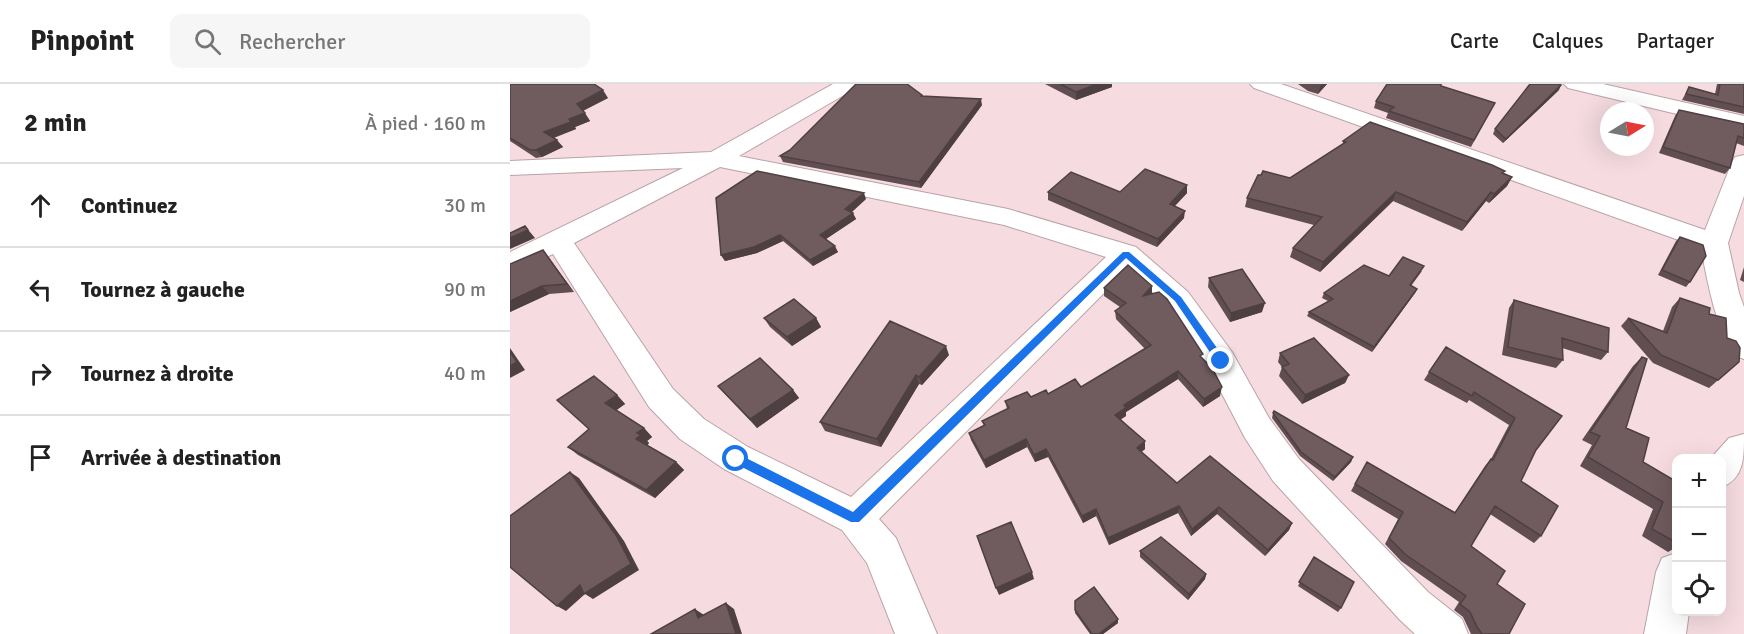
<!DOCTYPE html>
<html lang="fr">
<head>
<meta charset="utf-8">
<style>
  body { margin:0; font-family:Signika,sans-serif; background:#f6f6f6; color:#222 }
  .controls { position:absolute; right:18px; bottom:18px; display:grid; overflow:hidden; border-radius:12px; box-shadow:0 6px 24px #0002 }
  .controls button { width:54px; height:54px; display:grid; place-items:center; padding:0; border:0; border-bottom:2px solid #e0e0e0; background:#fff; color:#222; font:30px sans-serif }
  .compass { position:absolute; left:1090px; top:18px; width:54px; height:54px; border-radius:50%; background:#fff; box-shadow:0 6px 24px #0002; rotate:80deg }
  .stop { position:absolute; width:18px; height:18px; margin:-14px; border:4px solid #1a73e8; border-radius:50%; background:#fff }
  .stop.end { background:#1a73e8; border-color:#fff; box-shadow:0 2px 6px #0008 }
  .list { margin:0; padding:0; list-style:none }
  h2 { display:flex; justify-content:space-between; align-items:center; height:78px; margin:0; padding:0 24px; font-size:26px }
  h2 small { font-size:20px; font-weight:400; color:#767676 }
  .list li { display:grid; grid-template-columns:39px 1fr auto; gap:18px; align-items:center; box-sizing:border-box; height:84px; padding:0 24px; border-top:2px solid #e0e0e0 }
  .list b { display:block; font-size:22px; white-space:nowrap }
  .list em { font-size:20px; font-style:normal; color:#767676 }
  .icon { flex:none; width:33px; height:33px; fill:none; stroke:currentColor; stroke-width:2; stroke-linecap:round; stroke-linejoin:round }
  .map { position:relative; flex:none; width:1234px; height:550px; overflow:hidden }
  header { display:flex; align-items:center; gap:36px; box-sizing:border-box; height:84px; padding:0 30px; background:#fff; border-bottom:2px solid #e0e0e0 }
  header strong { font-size:28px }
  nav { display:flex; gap:33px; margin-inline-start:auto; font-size:21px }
  .search { width:420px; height:54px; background:#f6f6f6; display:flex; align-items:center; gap:15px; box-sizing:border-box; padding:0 21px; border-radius:12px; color:#767676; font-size:22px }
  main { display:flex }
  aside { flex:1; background:#fff }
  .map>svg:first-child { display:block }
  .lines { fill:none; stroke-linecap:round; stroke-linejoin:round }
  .minor-casing { stroke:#baa2a6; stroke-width:2 }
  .minor { fill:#fff; fill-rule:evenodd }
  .wall { fill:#604e52 }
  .shaded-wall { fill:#4e4042 }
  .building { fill:#705b5f; stroke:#4e4042; stroke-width:1.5 }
  .route { fill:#1a73e8 }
</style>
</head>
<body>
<header>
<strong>Pinpoint</strong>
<div class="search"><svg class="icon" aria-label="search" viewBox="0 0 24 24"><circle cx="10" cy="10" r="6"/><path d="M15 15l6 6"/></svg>Rechercher</div>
<nav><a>Carte</a><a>Calques</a><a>Partager</a></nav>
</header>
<main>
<aside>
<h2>2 min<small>À pied · 160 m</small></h2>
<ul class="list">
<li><svg class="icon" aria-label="ahead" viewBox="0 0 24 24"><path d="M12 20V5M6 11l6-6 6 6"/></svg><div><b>Continuez</b></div><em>30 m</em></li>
<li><svg class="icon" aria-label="left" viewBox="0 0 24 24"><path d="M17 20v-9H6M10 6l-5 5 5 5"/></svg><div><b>Tournez à gauche</b></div><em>90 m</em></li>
<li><svg class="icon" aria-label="right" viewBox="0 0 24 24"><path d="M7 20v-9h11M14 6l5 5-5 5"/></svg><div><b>Tournez à droite</b></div><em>40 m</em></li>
<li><svg class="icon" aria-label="arrive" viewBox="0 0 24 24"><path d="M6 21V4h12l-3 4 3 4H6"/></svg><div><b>Arrivée à destination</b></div></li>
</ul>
</aside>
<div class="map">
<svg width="1234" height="550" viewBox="0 0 1234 550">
  <rect width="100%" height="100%" fill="#f6dce1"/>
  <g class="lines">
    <defs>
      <path id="minor" d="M323,0H350L346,4L229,72L498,125L626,163L678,208L722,268L759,334L789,375L918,508L952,535L958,550H905L890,536L763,397L735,354L699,285L658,222L617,186L369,435L386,454L427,550H385L357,479L332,446L214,385L170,355L139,323L43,170L0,190V168L173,84L0,91V77L201,68ZM210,83L494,141L596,173L341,413L238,363L194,335L163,305L64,159Z
        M740,0H771L1195,146L1222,78L1225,73L1234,71V112L1218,159L1229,209L1234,223V275L1223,271C1205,239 1198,201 1191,164L744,4Z
        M1054,0H1093L1234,32V46L1058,4Z
        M1234,350C1234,375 1234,394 1212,403V374H1201L1219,354Z
        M1166,469V528H1179L1176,550H1134L1146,488L1152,474Z"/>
    </defs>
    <use href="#minor" class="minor-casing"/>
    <use href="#minor" class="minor"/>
  </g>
  <path class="wall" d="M0,0L98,14L73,27L80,37L65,43L66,45L44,54L53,63L32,73L26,74L0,57Z
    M535,0H602V3L566,16Z
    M788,0H817L808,10L798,7Z
    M1207,0H1234V30L1172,16L1179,3L1205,10Z
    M931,2L981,26L961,63L876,34L878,29L864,24L866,17Z
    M1049,6L993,59L983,50L985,45Z
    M412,11L413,12L472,21L411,104L273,78L270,72Z
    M1169,26L1234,40V62L1226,59L1220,84L1215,90L1149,69L1165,32Z
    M833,57L994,89L1002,93L997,102L979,119L976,117L952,147L883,117L810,188L780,173L783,164L804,141L735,123L737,114L780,94L833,60Z
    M677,101V109L665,122L674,134L647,163L538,116V108H610Z
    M356,115L342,128L346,135L316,155L328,168L303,182L273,157L247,169L215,177L211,171Z
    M1170,153L1180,198L1176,203L1148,191L1166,157Z
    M39,174L64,208L39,210L0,228V180Z
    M1234,183V198L1230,196Z
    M912,187L901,202L907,205L905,209L862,268L797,232L799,228L818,217L812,214L814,209L879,192Z
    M699,194L752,228L720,238L698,203Z
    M594,204L642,210L693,275L710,312L693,323L668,295L616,328V332L611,335L635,365L631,368L667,399L782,439L779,446L755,472L707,430L681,452L668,429L599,461L586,432L573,439L538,373L525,378L517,363L476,384L461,356L459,349L474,342L472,337L497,325L495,317L521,313L571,303L635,265L606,235L605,227L610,223L594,212Z
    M1170,214L1199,230L1217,254L1229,278L1199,304L1143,279L1111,242L1118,234L1153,247L1162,223Z
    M1004,216L1098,268L1091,276L1052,264L1053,276L1046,284L992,271L999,224Z
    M254,234H306L311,243L282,262L260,243Z
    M770,269L839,291L835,299L792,320L769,292L772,283L768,278Z
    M439,271L412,301L409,300L371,363L315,347L310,338Z
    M1132,273L1116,344L1133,378L1167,398V463L1158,468L1132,452L1143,425L1070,382L1082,361L1072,356L1123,282Z
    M919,288L1052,332L1026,366L1011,397L1031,452L1024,459L980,430L961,462L987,500L999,550H961L953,533L944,526L949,518L891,477L875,460L888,435L841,407L857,378L945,428L975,382L981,375L999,341L959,316L957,319L914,296Z
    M208,302L283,306L289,314L247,344L215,310Z
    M107,311L115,320L106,326L134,344L142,353L137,357L139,359L137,362L166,378L174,386L145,414L68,371L58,363L79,345Z
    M763,329L843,373L841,378L823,397L790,372L762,334Z
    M630,467L696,490L695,495L678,516L630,473Z
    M804,473L831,524L828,528L788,502Z
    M565,526L608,539L593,550H580L565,529Z"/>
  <path class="shaded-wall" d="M587,0H602V3L566,16V8Z
    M812,0H817L808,10L810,2Z
    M1051,1L1049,6L993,59L996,55Z
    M93,6L98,14L72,27L67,20Z
    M471,15L472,21L411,104L409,98Z
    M75,29L80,37L65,43L66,45L39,55L34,48L59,35Z
    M47,56L53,63L32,73L26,66Z
    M1002,93L997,102L979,119L984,110Z
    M677,101V109L659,128L660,120Z
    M886,108L883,117L810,188L813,178Z
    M981,108L976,117L952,147L957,138Z
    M354,109L356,115L338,131L335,125Z
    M675,127L674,134L647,163L648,155Z
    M343,129L346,135L313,157L310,151Z
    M15,142L25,154L0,165V154Z
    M270,151L273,157L247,169L215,177L211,171Z
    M325,162L328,168L303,182L300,176Z
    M33,166L39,174L64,208L57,200Z
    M32,202L39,210L0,228V217Z
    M642,202V211L633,212Z
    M907,205L905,209L862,268L864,263Z
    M755,219L752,228L720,238L721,229Z
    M306,234L311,243L282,262L277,253Z
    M436,262L439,271L412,301L409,293Z
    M0,264L15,286L0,294Z
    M668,287V295L616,328V332L605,339V331L614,321Z
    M406,291L409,300L371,363L367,355Z
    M839,291L835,299L792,320L795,311Z
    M712,303L710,312L693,323L694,315Z
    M283,306L289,314L247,344L240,335Z
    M107,311L115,320L104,328L95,319Z
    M134,344L142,353L137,357L139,359L134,364L126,355L127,349Z
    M516,355L517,363L476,384L474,376Z
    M635,357V365L627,372V364Z
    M536,365L538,373L525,378L524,371Z
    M843,373L841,378L823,397L825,393Z
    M166,378L174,386L145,414L136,406Z
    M60,388L69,394L114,457L129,486L83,515L75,510L56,527L47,522L70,501Z
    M669,422L668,429L599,461L598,454Z
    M709,423L707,430L681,452L682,445Z
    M586,425V432L573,439L572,432Z
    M782,439L779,446L755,472L758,466Z
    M522,488L524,495L489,511L486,504Z
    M696,490L695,495L678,516L679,510Z
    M216,519L224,525L232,550H226Z
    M185,525L194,531L188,534Z
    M608,535V539L593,550H589Z"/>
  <path class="building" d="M0,0H84L93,6L67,20L75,29L59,35L61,38L34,48L47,56L26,66H20L0,54Z
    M346,0H397L412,11L411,12L471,15L409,98L270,72L280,66Z
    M550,0H587L566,8Z
    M877,0H931V2L985,19L964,56L879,27L884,23L866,17Z
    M1020,0H1048L1051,1L996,55L985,45Z
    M1210,0H1234V23L1176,10L1179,3L1208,11Z
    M1169,26L1234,40V54L1228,52L1220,84L1153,63Z
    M860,38L982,81L995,87L992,89L1002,93L984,110L981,108L957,138L886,108L813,178L783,164L812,133L737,114L748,91H751L753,87L780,94L836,58L833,57Z
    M635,85L677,101L660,120L675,127L648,155L538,108L561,88L610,108Z
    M247,87L354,109L335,125L343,129L310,151L325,162L300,176L270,151L244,163L211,171L206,114Z
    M15,142L18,146L0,154V149Z
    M1170,153L1193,161L1196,172L1180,198L1152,186Z
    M33,166L57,200L32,202L0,217V180Z
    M893,173L914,182L900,201L907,205L864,263L799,228L823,215L814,209L854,181L879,192Z
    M618,181L642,202L633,212L649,208L657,215L693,270L690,272L702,284L712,303L694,315L668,287L614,321L616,324L605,331L635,357L627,364L667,399L700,372L782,439L758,466L709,423L682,445L669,422L598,454L586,425L572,432L536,365L524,371L516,355L474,376L459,349L475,341L472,337L499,324L495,317L517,308L521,313L536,306L538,310L565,295L571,303L641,261L605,227L616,219L594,204Z
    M732,185L755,219L721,229L699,194Z
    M1170,214L1200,224L1199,230L1216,234L1217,254L1226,257L1230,264L1229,278L1208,296L1151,271L1118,234L1157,249Z
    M284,215L306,234L277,253L254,234Z
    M1004,216L1099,244L1098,268L1052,254L1053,276L998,263Z
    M380,237L436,262L409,293L406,291L367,355L310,338Z
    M804,254L839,291L795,311L772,283L779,280L770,269Z
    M936,263L1052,332L1026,366L1011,397L1048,422L1031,452L985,422L961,462L995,487L987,500L1015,520L999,550H972L967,543L960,528L950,520L956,512L896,471L879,454L893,428L845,400L857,378L945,429L981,375L983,376L1005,334L964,308L962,312L919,288Z
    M0,268L7,278L0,282Z
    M1132,273L1137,275L1116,344L1139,354L1133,378L1167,398V459L1142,445L1153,418L1078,373L1090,352L1080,348Z
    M250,274L283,306L240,335L208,302Z
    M84,292L107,311L95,319L134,344L127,349L131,351L126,355L166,378L136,406L58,363L79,345L47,316Z
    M764,327L843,373L825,393L791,368L763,329Z
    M60,388L106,451L121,480L74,510L70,501L47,522L0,483V432Z
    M501,438L522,488L486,504L467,452Z
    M651,453L696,490L679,510L630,467Z
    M804,473L844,498L831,524L789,498Z
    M584,503L608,535L589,550H582L565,526V517Z
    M216,519L226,550H141L185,525L188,534Z"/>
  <path class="route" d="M613,168H619L671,213L714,274V280H708L665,217L616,174L349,438H341L222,378V371H230L343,428Z"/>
</svg>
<div class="controls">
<button>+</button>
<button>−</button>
<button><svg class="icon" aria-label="locate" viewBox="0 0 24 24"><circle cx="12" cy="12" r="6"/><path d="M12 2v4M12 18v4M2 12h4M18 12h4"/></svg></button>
</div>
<svg class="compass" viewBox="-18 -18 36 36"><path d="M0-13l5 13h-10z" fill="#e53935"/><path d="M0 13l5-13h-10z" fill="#767676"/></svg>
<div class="stop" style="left:226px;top:375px"></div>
<div class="stop end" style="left:711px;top:277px"></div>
</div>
</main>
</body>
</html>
